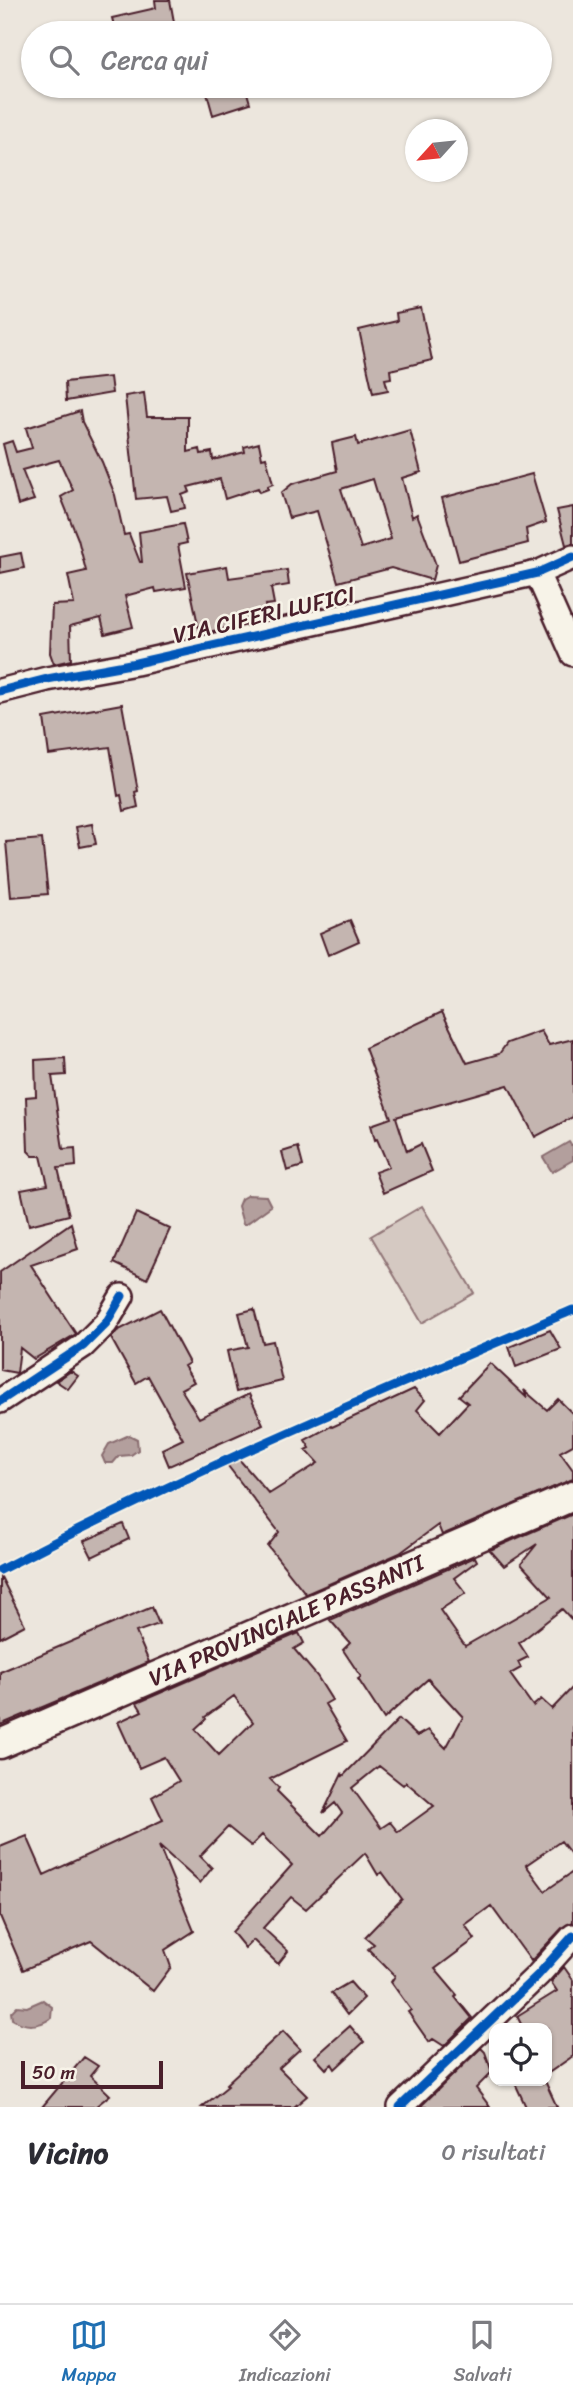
<!DOCTYPE html>
<html lang="it">
<head>
<meta charset="utf-8">
<style>
  body { margin:0; font-family:Sriracha,sans-serif; background:#f7f7f7; color:#2b2b33 }
  .controls { position:absolute; right:21px; bottom:21px; display:grid; overflow:hidden; border-radius:14px; box-shadow:0 2px 5px #0004 }
  .controls button { width:63px; height:63px; display:grid; place-items:center; padding:0; border:0; border-bottom:2px solid #e1e1e2; background:#fff; color:#2b2b33; font:35px sans-serif }
  .compass { position:absolute; left:405px; top:119px; width:63px; height:63px; border-radius:50%; background:#fff; box-shadow:0 2px 5px #0004; rotate:243deg }
  .scale { position:absolute; left:21px; bottom:18px; width:142px; box-sizing:border-box; padding-left:7px; border:4px solid #4a1f2b; border-top:0; font-size:19px; line-height:24px; white-space:nowrap; color:#4a1f2b; -webkit-text-stroke:5px #f7f3e8; paint-order:stroke }
  .list { margin:0; padding:0; list-style:none }
  h2 { display:flex; justify-content:space-between; align-items:center; height:91px; margin:0; padding:0 28px; font-size:30px }
  h2 small { font-size:23px; font-weight:400; color:#7c7c81 }
  .icon { flex:none; width:38px; height:38px; fill:none; stroke:currentColor; stroke-width:2; stroke-linecap:round; stroke-linejoin:round }
  .map { position:relative; flex:none; width:573px; height:2107px; overflow:hidden }
  .search { position:absolute; background:#fff; box-shadow:0 2px 5px #0004; left:21px; right:21px; top:21px; height:77px; display:flex; align-items:center; gap:18px; box-sizing:border-box; padding:0 24px; border-radius:38px; color:#7c7c81; font-size:26px }
  .sheet { height:196px; background:#fff }
  nav { display:flex; justify-content:space-around; align-items:center; box-sizing:border-box; height:98px; border-top:2px solid #e1e1e2; background:#fff; font-size:19px; color:#7c7c81 }
  nav a { display:grid; justify-items:center; gap:4px }
  nav .on { color:#1f6fb2 }
  .map>svg:first-child { display:block }
  .green { fill:#d5c9c2; stroke:#907476; stroke-width:2 }
  .water { fill:#b39f9d; stroke:#896c6f; stroke-width:2 }
  .building { fill:#c4b5b0; stroke:#4a1f2b; stroke-width:2; fill-rule:evenodd }
  .lines { fill:none; stroke-linecap:round; stroke-linejoin:round }
  .minor-casing { stroke:#4a1f2b; stroke-width:28 }
  .major-casing { stroke:#4a1f2b; stroke-width:33 }
  .minor { stroke:#f7f3e8; stroke-width:23 }
  .major { stroke:#f7f3e8; stroke-width:28 }
  .cycleway-casing { stroke:#f7f3e8; stroke-width:13 }
  .cycleway { stroke:#0057b8; stroke-width:9 }
  .labels { text-anchor:middle; dominant-baseline:central; stroke-width:5; stroke-linejoin:round; paint-order:stroke }
  .street-label { font-size:23px; fill:#4a1f2b; stroke:#f7f3e8 }
</style>
</head>
<body>
<div class="map">
<svg width="573" height="2107" viewBox="0 0 573 2107">
  <rect width="100%" height="100%" fill="#ece6dd"/>
  <filter id="ink" filterUnits="userSpaceOnUse"><feTurbulence type="fractalNoise" baseFrequency=".0143" numOctaves="2"/><feDisplacementMap in="SourceGraphic" scale="14" xChannelSelector="R" yChannelSelector="G"/><feConvolveMatrix kernelMatrix="1 2 1 2 8 2 1 2 1" color-interpolation-filters="sRGB"/></filter>
  <g filter="url(#ink)">
    <path class="green" d="M422,1206L474,1293L422,1323L371,1236Z"/>
    <path class="water" d="M569,1142L571,1145L573,1144V1160L552,1172L543,1157Z
      M248,1195L266,1196L271,1206L246,1224H243L238,1206L241,1199Z
      M129,1435L137,1439L138,1450L131,1455L119,1456L113,1463H105L102,1456L109,1444Z
      M43,2000L52,2007L51,2018C39,2027 25,2027 12,2019L11,2012L17,2006L27,2007Z"/>
    <path class="building" d="M155,0H170L176,33H116L112,18L156,8Z
      M205,86H245L250,103L213,115Z
      M421,308L432,360L390,370L391,378L385,379L388,390L373,393L359,330L397,321L396,313Z
      M110,377L112,393L66,401L65,382Z
      M144,393L147,417H188V452L200,449L201,454L212,452L213,460L245,452L244,447L259,443L262,458L266,457L273,484L268,486V489L260,492L258,488L225,499L220,479L188,487L190,492L182,495L185,508L171,511L167,496L136,499L125,396Z
      M80,411L82,422L102,462L115,495L124,535L129,534L140,562H142L139,532L183,524L187,543L178,545L186,587L156,592L155,588L125,596L133,627L105,634L101,618L70,626L71,660L54,664L50,653L52,605L74,604L68,575L86,571L78,539L61,497L73,490L59,460L22,470L34,500L18,505L3,444L12,441L16,452L32,448L26,428Z
      M410,430L421,472L402,478L412,517L417,514L436,565L432,580L391,568L338,582L317,511L289,518L281,493L292,484L337,471L332,443L356,437L358,445ZM373,479L391,539L361,548L341,489Z
      M532,474L546,522L526,529L528,543L459,561L442,498Z
      M573,507V543L566,545L557,510Z
      M21,553L24,568L0,573V557Z
      M227,566L229,578L287,570L289,585L271,588L274,604L265,605L267,617L234,623L235,626L200,634L187,573Z
      M122,704L138,791L135,792L138,807L124,811L121,795L118,796L110,747L49,755L44,718Z
      M92,824L96,844L80,847L76,827Z
      M42,839L48,894L11,897L6,842Z
      M350,920L359,941L328,955L320,933Z
      M442,1012L467,1063L499,1054L507,1043L541,1031L549,1045L573,1039V1117L535,1137L508,1085L396,1117L407,1151L421,1144L432,1171L383,1193L375,1172L389,1167L377,1139L375,1140L371,1125L391,1118L365,1048Z
      M65,1058L66,1075L52,1076L63,1149L75,1148L76,1166L58,1168L69,1215L29,1225L21,1190L48,1185L41,1156H33L28,1151L26,1097L36,1096L35,1060Z
      M298,1147L303,1166L287,1171L282,1152Z
      M136,1213L170,1229L147,1279L114,1263Z
      M71,1223L78,1249L31,1265L76,1334L34,1359L20,1348L17,1373L0,1370V1272Z
      M160,1309L189,1363L184,1366L194,1382L181,1389L199,1418L249,1394L263,1424L169,1466L162,1449L183,1439L148,1376L136,1383L111,1338L117,1331Z
      M254,1309L263,1343L273,1341L282,1381L236,1392L227,1351L248,1347L239,1313Z
      M550,1330L561,1349L516,1367L509,1347Z
      M490,1363L527,1398L524,1390L547,1410L558,1399L573,1414V1445L560,1452L573,1470V1479L442,1535L438,1525L400,1553L306,1594L268,1546L279,1532L228,1466L238,1458L269,1494L318,1463L306,1450L310,1448L305,1440L331,1426L332,1427L414,1389L425,1400L417,1410L440,1433L468,1403L459,1396Z
      M71,1371L78,1376L68,1389L56,1381Z
      M573,1514V1621L562,1609L519,1643L528,1657L518,1662L521,1668L510,1674L533,1706L541,1699L552,1709L573,1687V1857L561,1841L526,1865L545,1891L573,1872V1922L563,1927L531,1961L491,1906L465,1925L475,1939L435,1969L457,1995L455,1997L472,2018L444,2046L433,2039L429,2042L408,2012L411,2010L391,1982L395,1976L368,1949L374,1944L365,1937L402,1899L382,1872L378,1875L365,1853L306,1909L291,1897L263,1928L288,1951L278,1964L253,1940L245,1948L232,1932L292,1865L262,1835L251,1846L228,1827L200,1856L212,1868L200,1883L159,1846L194,1931L165,1950L171,1967L153,1991L91,1941L23,1970L0,1916V1847L27,1836L44,1875L163,1820L152,1797L179,1781L164,1757L139,1768L118,1722L142,1711L137,1703L299,1633L304,1643L294,1649L317,1676L332,1700L325,1704L347,1741L270,1779L279,1788L277,1791L322,1836L342,1813L335,1803L323,1813L342,1774L343,1776L399,1719L417,1736L428,1730L446,1748L463,1717L428,1679L384,1719L358,1679L361,1677L343,1650L350,1643L330,1620L475,1557L477,1561L454,1578L466,1593L440,1610L465,1646L551,1597L521,1564L537,1544L504,1566L490,1550ZM234,1696L253,1722L219,1755L195,1729L206,1719L205,1717ZM379,1766L403,1785L406,1782L434,1806L398,1832L390,1822L381,1828L352,1788Z
      M123,1524L129,1539L92,1557L84,1541Z
      M0,1575L25,1625L0,1638Z
      M152,1607L159,1624L136,1632L149,1662L0,1725V1672Z
      M564,1967L573,1980V2056L547,2074V2028H523L517,2016L557,1991L551,1982Z
      M350,1982L364,1998L347,2015L331,1993Z
      M350,2026L364,2042L335,2069L332,2064L326,2069L315,2057Z
      M283,2031L300,2049L279,2068L307,2096L294,2107H202L228,2086L226,2084Z
      M481,2048L485,2052L492,2072L476,2088L490,2107H420Z
      M84,2057L98,2066L90,2076L110,2095L95,2107H42Z
      M514,2081H545L557,2107H526Z"/>
    <g class="lines">
      <defs>
        <path id="minor" d="M537,573L573,654
          M0,691L47,679L136,663L537,573L573,557
          M0,1401L83,1346L106,1323L122,1296
          M400,2107L538,1975L573,1936"/>
        <g id="major">
          <path id="s1" d="M0,1744L573,1496"/>
        </g>
      </defs>
      <use href="#minor" class="minor-casing"/>
      <use href="#major" class="major-casing"/>
      <use href="#minor" class="minor"/>
      <use href="#major" class="major"/>
      <defs>
        <path id="cycleway" d="M0,691L47,679L136,663L537,573L573,557
          M0,1401L83,1346L106,1323L122,1296
          M0,1570C186,1473 380,1392 573,1310
          M400,2107L538,1975L573,1936"/>
      </defs>
      <use href="#cycleway" class="cycleway-casing"/>
      <use href="#cycleway" class="cycleway"/>
    </g>
  </g>
  <g class="labels">
    <g class="street-label">
      <text transform="translate(264 615) rotate(-13)">VIA CIFERI LUFICI</text>
      <text stroke="none"><textPath href="#s1" startOffset="312">VIA PROVINCIALE PASSANTI</textPath></text>
    </g>
  </g>
</svg>
<div class="controls">
<button><svg class="icon" aria-label="locate" viewBox="0 0 24 24"><circle cx="12" cy="12" r="6"/><path d="M12 2v4M12 18v4M2 12h4M18 12h4"/></svg></button>
</div>
<svg class="compass" viewBox="-18 -18 36 36"><path d="M0-13l5 13h-10z" fill="#e53935"/><path d="M0 13l5-13h-10z" fill="#7c7c81"/></svg>
<div class="scale">50 m</div>
<div class="search"><svg class="icon" aria-label="search" viewBox="0 0 24 24"><circle cx="10" cy="10" r="6"/><path d="M15 15l6 6"/></svg>Cerca qui</div>
</div>
<section class="sheet">
<h2>Vicino<small>0 risultati</small></h2>
<ul class="list">
</ul>
</section>
<nav>
<a class="on"><svg class="icon" aria-label="map" viewBox="0 0 24 24"><path d="M3 6l6-2 6 2 6-2v14l-6 2-6-2-6 2zM9 4v14M15 6v14"/></svg>Mappa</a>
<a><svg class="icon" aria-label="directions" viewBox="0 0 24 24"><path d="M12 3l9 9-9 9-9-9zM9 14v-3h6M13 9l2 2-2 2"/></svg>Indicazioni</a>
<a><svg class="icon" aria-label="saved" viewBox="0 0 24 24"><path d="M7 4h10v16l-5-4-5 4z"/></svg>Salvati</a>
</nav>
</body>
</html>
